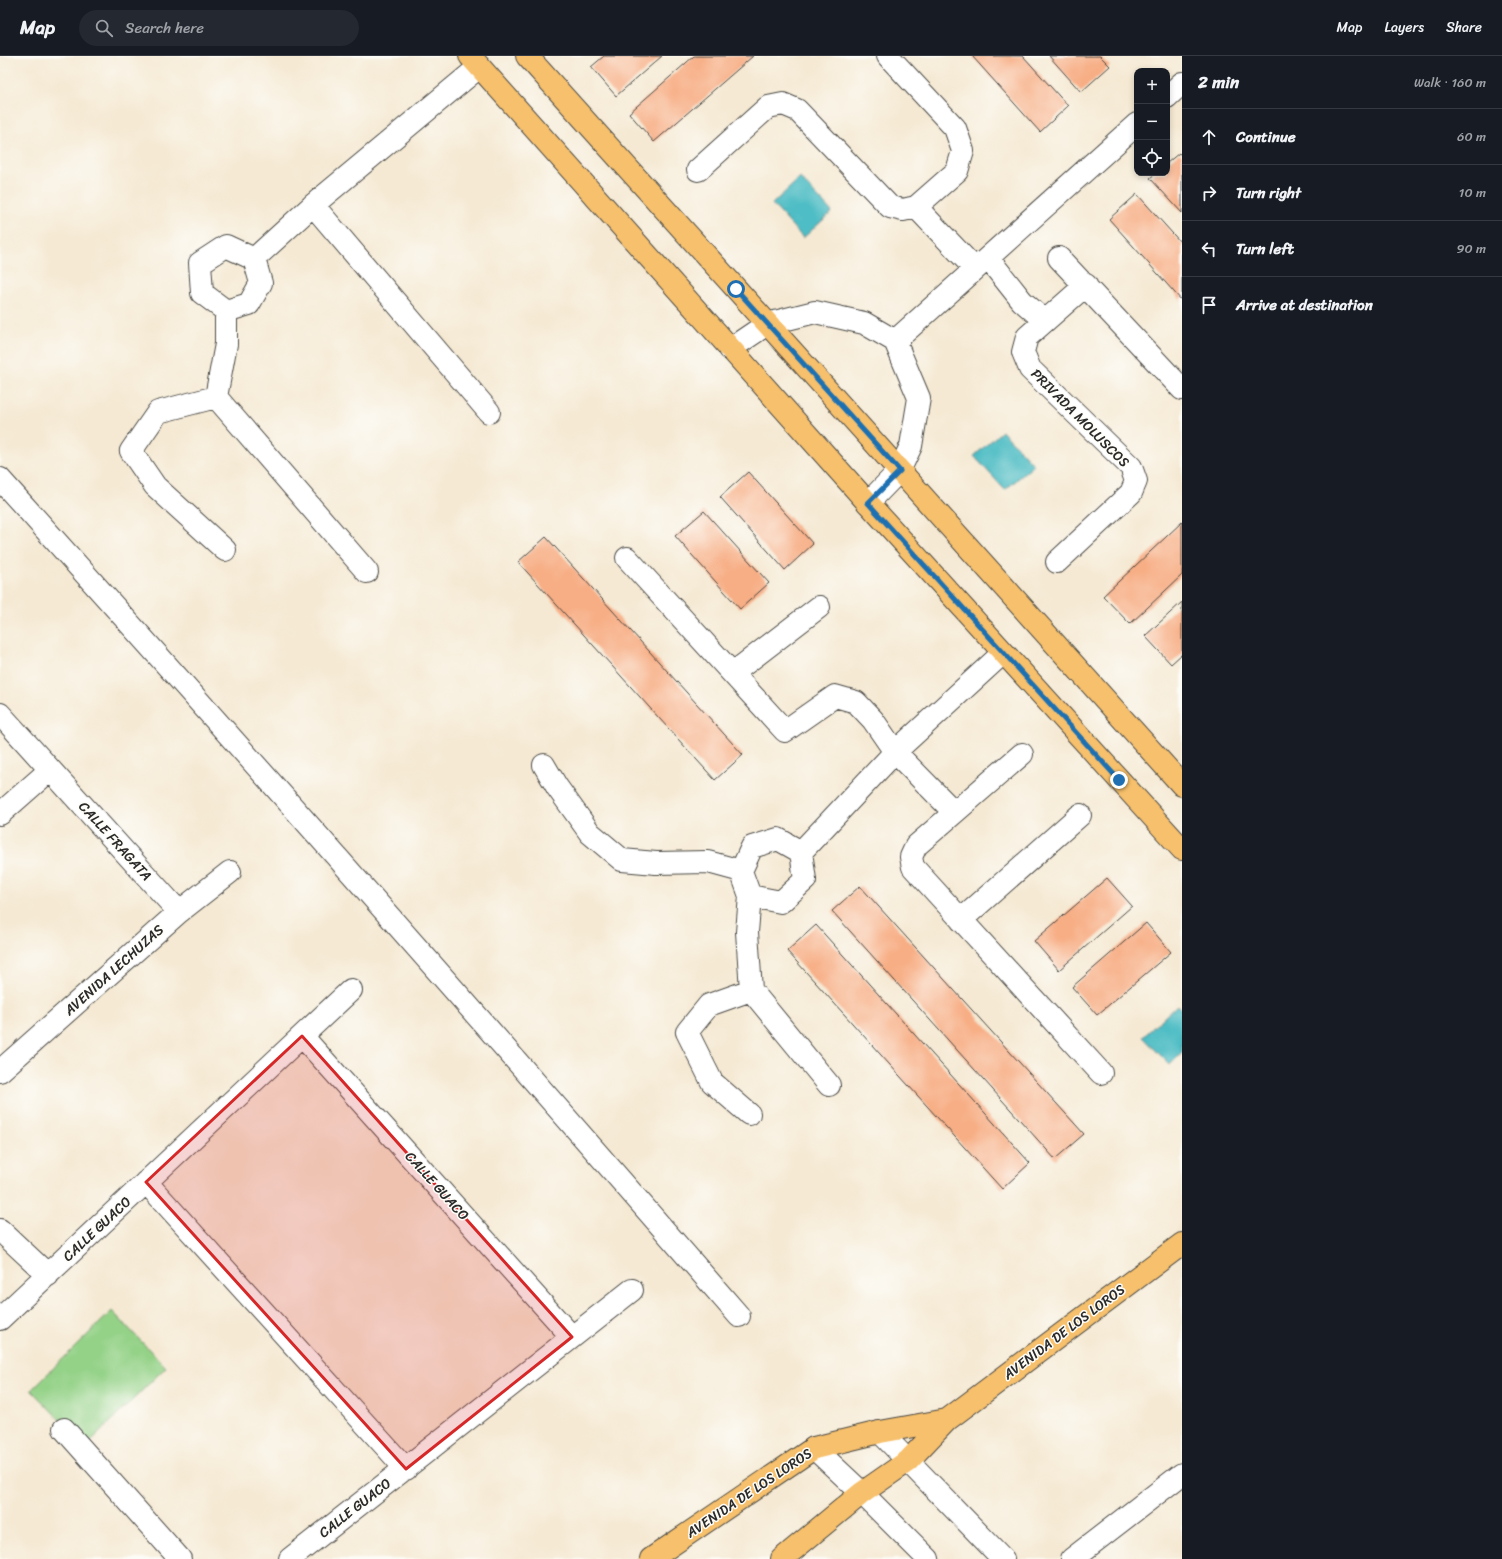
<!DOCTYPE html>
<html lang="en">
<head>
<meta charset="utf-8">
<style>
  body { margin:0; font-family:Sriracha,sans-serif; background:#242831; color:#f1f3f6 }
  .controls { position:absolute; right:12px; top:12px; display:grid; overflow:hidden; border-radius:8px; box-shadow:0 2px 6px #0003 }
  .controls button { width:36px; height:36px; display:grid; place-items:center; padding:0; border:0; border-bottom:1px solid #363941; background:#171b24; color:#f1f3f6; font:20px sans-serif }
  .stop { position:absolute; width:12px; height:12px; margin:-9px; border:3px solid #1f6fb2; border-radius:50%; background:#fff }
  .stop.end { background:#1f6fb2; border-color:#fff; box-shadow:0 1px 4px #0008 }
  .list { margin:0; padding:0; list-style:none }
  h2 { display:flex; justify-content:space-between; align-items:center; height:52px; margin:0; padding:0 16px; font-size:17px }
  h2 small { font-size:13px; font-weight:400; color:#9ea1a6 }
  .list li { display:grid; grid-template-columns:26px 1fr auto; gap:12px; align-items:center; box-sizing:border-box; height:56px; padding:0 16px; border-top:1px solid #363941 }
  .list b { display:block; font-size:15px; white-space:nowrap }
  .list em { font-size:13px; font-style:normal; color:#9ea1a6 }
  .icon { flex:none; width:22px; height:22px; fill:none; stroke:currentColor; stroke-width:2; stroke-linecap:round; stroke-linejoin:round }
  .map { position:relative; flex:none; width:1182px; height:1503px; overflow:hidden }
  header { display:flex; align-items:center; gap:24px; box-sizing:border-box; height:56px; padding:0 20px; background:#171b24; border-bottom:1px solid #363941 }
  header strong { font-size:19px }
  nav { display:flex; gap:22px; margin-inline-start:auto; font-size:14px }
  .search { width:280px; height:36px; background:#242831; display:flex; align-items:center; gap:10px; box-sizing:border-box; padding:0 14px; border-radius:22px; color:#9ea1a6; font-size:15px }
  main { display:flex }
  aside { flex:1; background:#171b24 }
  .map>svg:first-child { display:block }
  .green { fill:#94d288; stroke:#607e5a }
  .water { fill:#4fbdc5; stroke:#3d7478 }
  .building { fill:#f7ae85 }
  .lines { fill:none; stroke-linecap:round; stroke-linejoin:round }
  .minor-casing { stroke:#494844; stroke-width:24 }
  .major-casing { stroke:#494844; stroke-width:24 }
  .minor { stroke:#fff; stroke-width:22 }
  .major { stroke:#f7c06c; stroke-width:22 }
  .route { stroke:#1f6fb2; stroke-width:5 }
  .marked { fill:#d62828; fill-opacity:0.2; stroke:#d62828; stroke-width:3; stroke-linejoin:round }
  .labels { text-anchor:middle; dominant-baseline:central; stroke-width:3; stroke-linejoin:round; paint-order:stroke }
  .street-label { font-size:14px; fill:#2b2b2b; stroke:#fdfcf7 }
</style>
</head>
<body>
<header>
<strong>Map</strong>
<div class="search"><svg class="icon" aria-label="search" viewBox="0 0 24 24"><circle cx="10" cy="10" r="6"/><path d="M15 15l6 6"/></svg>Search here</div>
<nav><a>Map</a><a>Layers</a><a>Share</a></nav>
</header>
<main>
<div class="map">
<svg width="1182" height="1503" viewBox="0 0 1182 1503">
  <rect width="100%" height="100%" fill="#fdfcf7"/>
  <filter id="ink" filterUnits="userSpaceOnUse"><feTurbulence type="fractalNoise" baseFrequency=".025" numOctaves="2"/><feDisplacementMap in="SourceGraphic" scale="8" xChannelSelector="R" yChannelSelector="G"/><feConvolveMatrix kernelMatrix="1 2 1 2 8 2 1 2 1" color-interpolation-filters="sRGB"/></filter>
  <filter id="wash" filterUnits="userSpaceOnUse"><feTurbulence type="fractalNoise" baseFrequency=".012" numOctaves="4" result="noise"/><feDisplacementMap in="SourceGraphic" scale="16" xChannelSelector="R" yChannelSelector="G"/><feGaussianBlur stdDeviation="0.9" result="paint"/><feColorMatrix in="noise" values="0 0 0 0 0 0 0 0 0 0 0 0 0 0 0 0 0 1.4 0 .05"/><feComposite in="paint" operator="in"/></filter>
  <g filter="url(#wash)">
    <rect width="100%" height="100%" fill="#f5e9d3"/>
    <path class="green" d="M112,1255L166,1311L86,1390L31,1334Z"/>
    <path class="water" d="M800,122L832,156L803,182L772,148Z
      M1002,375L1034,409L1005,434L974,400Z
      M1177,949L1182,954V997L1170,1009L1143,981Z"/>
    <g id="blocks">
      <path class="building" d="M604,0H662L616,40L591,11Z
        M694,0H753L654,86L629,57Z
        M972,0H1023L1068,50L1040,76Z
        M1049,0H1100L1110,10L1081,36Z
        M1179,97L1182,100V157L1150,122L1156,117H1167V107Z
        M1137,138L1182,188V245L1109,163Z
        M748,416L813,488L785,514L720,441Z
        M704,455L769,527L740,553L675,480Z
        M1182,466V519L1130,568L1103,540Z
        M546,481L743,699L715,724L518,506Z
        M1182,546V598L1171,608L1145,580Z
        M1107,822L1132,850L1059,914L1034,885Z
        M860,830L1084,1078L1055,1103L832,855Z
        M1146,867L1171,896L1097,959L1072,931Z
        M816,869L1030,1107L1002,1133L787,895Z"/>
    </g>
  </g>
  <g filter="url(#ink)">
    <use href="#blocks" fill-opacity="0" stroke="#494844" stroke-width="1"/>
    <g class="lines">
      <defs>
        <path id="minor" d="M888,0L955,72L963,95L957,115L916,151
          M1167,41L1182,27
          M698,114L768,51L783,48L797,54L890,151L903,154L916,151L975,213
          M313,149L489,356
          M226,190L254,203L261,227L249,248L226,255L202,237L200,207Z
          M988,202L1022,245L1045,265
          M1059,202L1182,333
          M254,203L313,149L479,11
          M226,255V288L216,341L367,516
          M895,285L1137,68
          M730,293L767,268L815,256L864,267L895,285L919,342L911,390L899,415L868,447
          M216,341L158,356L131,395L155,430L225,494
          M0,423C249,700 495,979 739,1260
          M627,502L785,675L835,640L856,646L873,664L895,696L954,756
          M1057,506L1131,437L1136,425L1131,411L1030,313L1023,296L1027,281L1086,229
          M733,617L819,551
          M0,658L179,856
          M1022,698L916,790L911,801L913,811L1101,1017
          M544,709L557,731L590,777L622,804L656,807L708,806L741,815
          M0,758L50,714
          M778,783L801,796L805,824L781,846L750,840L741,815L752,791Z
          M801,796L895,696L1003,597
          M750,840L747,876L751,934L829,1029
          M961,864L1080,759
          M302,980L572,1281
          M0,1015L179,856L230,816
          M749,1058L712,1026L687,976L709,949L751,934
          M146,1126L406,1413
          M0,1174L48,1219
          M0,1263L351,934
          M64,1373L180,1503
          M880,1376L1003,1503
          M814,1392L862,1437L928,1503
          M290,1503L632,1234
          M1072,1503L1182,1418"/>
        <path id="major" d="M470,0L868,447L1182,793
          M527,0L1182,729
          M651,1503L814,1392L880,1376L947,1364
          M782,1503L862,1437L908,1405L947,1364L1182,1188"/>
      </defs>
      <use href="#minor" class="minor-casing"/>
      <use href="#major" class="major-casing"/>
      <use href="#minor" class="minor"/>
      <use href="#major" class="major"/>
    </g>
  </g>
  <g class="lines" filter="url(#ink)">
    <path class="route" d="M736,233L900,415L868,447L1119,724"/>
  </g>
  <path class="marked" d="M302,980L572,1281L406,1413L146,1126Z"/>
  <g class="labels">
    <g class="street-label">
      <text transform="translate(1080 362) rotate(45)">PRIVADA MOLUSCOS</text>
      <text transform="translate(115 785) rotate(48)">CALLE FRAGATA</text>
      <text transform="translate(114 914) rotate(-42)">AVENIDA LECHUZAS</text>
      <text transform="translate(437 1130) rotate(48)">CALLE GUACO</text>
      <text transform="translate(97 1173) rotate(-43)">CALLE GUACO</text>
      <text transform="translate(1064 1276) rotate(-37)">AVENIDA DE LOS LOROS</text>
      <text transform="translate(749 1437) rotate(-34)">AVENIDA DE LOS LOROS</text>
      <text transform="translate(355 1452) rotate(-38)">CALLE GUACO</text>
    </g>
  </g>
</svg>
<div class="controls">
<button>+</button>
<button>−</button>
<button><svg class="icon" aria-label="locate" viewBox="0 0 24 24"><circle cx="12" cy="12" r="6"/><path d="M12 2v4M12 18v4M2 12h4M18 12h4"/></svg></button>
</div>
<div class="stop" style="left:736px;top:233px"></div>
<div class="stop end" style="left:1119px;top:724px"></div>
</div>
<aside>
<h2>2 min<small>Walk · 160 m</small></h2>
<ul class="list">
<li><svg class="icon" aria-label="ahead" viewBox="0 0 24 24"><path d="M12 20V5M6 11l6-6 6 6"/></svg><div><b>Continue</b></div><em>60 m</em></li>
<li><svg class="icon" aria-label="right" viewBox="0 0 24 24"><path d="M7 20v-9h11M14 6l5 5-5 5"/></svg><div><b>Turn right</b></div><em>10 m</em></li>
<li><svg class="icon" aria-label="left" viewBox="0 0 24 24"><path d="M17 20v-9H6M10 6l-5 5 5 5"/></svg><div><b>Turn left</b></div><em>90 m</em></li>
<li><svg class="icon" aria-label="arrive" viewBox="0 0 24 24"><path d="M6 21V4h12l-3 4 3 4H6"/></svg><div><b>Arrive at destination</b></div></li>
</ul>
</aside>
</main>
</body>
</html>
